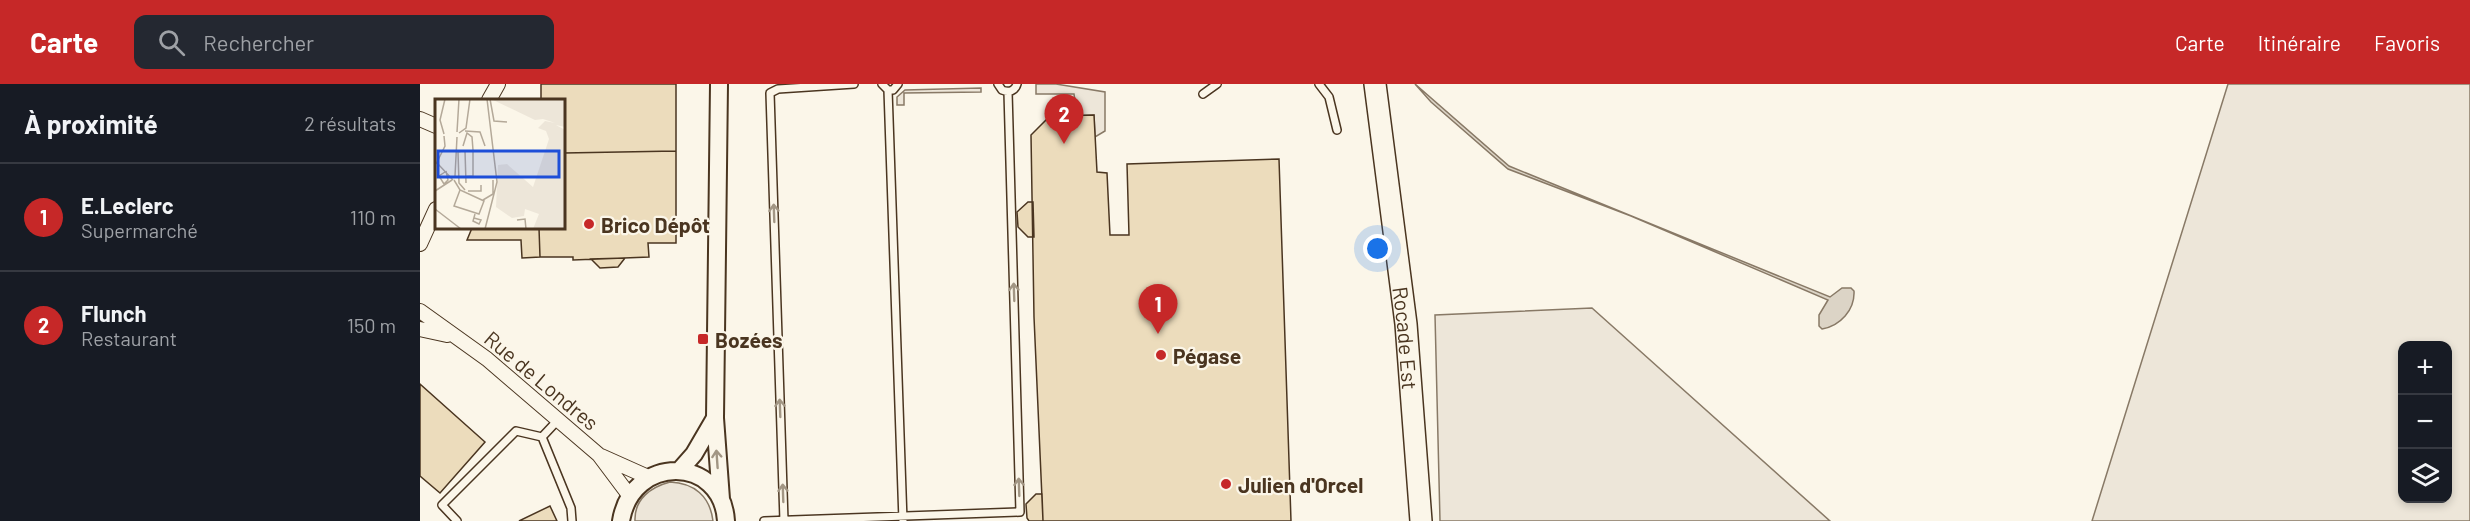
<!DOCTYPE html>
<html lang="fr">
<head>
<meta charset="utf-8">
<style>
  body { margin:0; font-family:Barlow,sans-serif; background:#242831; color:#f1f3f6 }
  .controls { position:absolute; right:18px; bottom:18px; display:grid; overflow:hidden; border-radius:12px; box-shadow:0 3px 9px #0003 }
  .controls button { width:54px; height:54px; display:grid; place-items:center; padding:0; border:0; border-bottom:2px solid #363941; background:#171b24; color:#f1f3f6; font:30px sans-serif }
  .you { position:absolute; left:958px; top:165px; width:21px; height:21px; margin:-15px; border:4px solid #fff; border-radius:50%; background:#1a73e8; box-shadow:0 0 0 9px #1a73e833 }
  .badge { display:grid; place-items:center; width:39px; height:39px; border-radius:50%; background:#c62828; color:#fff; font-size:20px; font-weight:700 }
  .pin { position:absolute; translate:-50% -50px; filter:drop-shadow(0 2px 3px #0008) }
  .pin::after { content:''; position:absolute; top:32px; width:21px; height:18px; background:inherit; clip-path:polygon(0 0,100% 0,50% 100%) }
  .list { margin:0; padding:0; list-style:none }
  h2 { display:flex; justify-content:space-between; align-items:center; height:78px; margin:0; padding:0 24px; font-size:26px }
  h2 small { font-size:20px; font-weight:400; color:#9ea1a6 }
  .list li { display:grid; grid-template-columns:39px 1fr auto; gap:18px; align-items:center; box-sizing:border-box; height:108px; padding:0 24px; border-top:2px solid #363941 }
  .list b { display:block; font-size:22px; white-space:nowrap }
  .list p { margin:0; font-size:20px; white-space:nowrap; color:#9ea1a6 }
  .list em { font-size:20px; font-style:normal; color:#9ea1a6 }
  .icon { flex:none; width:33px; height:33px; fill:none; stroke:currentColor; stroke-width:2; stroke-linecap:round; stroke-linejoin:round }
  .map { position:relative; flex:none; width:2050px; height:437px; overflow:hidden }
  header { display:flex; align-items:center; gap:36px; box-sizing:border-box; height:84px; padding:0 30px; background:#c62828; color:#fff }
  header strong { font-size:28px }
  nav { display:flex; gap:33px; margin-inline-start:auto; font-size:21px }
  .search { width:420px; height:54px; background:#242831; display:flex; align-items:center; gap:15px; box-sizing:border-box; padding:0 21px; border-radius:12px; color:#9ea1a6; font-size:22px }
  main { display:flex }
  aside { flex:1; background:#171b24 }
  .map>svg:first-child { display:block }
  .green { fill:#ede6d9; stroke:#887966; stroke-width:1.5; fill-rule:evenodd }
  .water { fill:#dcd4c6; stroke:#887966; stroke-width:1.5 }
  .building { fill:#ecdcbc; stroke:#4a3520; stroke-width:1.5 }
  .lines { fill:none; stroke-linecap:round; stroke-linejoin:round }
  .service-casing { stroke:#4a3520; stroke-width:10 }
  .minor-casing { stroke:#4a3520; stroke-width:16 }
  .tertiary-casing { stroke:#4a3520; stroke-width:20 }
  .primary-casing { stroke:#4a3520; stroke-width:24 }
  .service { stroke:#fbf6e9; stroke-width:7 }
  .minor { stroke:#fbf6e9; stroke-width:14 }
  .tertiary { stroke:#fbf6e9; stroke-width:16 }
  .primary { stroke:#fbf6e9; stroke-width:21 }
  .oneway { stroke:#a29684 }
  .poi-dot { fill:#c62828; stroke:#fbf6e9; stroke-width:2 }
  .labels { text-anchor:middle; dominant-baseline:central; stroke-width:4.5; stroke-linejoin:round; paint-order:stroke }
  .poi-label { font-size:21px; font-weight:bold; fill:#4a3520; stroke:#fbf6e9; text-anchor:start }
  .street-label { font-size:21px; fill:#4a3520; stroke:#fbf6e9 }
  .inset-road { fill:none; stroke:#b4a999; stroke-width:1.5 }
  .view { fill:#1d4ed8; fill-opacity:0.15; stroke:#1d4ed8; stroke-width:3 }
  .inset-edge { fill:none; stroke:#4a3520; stroke-width:3 }
</style>
</head>
<body>
<header>
<strong>Carte</strong>
<div class="search"><svg class="icon" aria-label="search" viewBox="0 0 24 24"><circle cx="10" cy="10" r="6"/><path d="M15 15l6 6"/></svg>Rechercher</div>
<nav><a>Carte</a><a>Itinéraire</a><a>Favoris</a></nav>
</header>
<main>
<aside>
<h2>À proximité<small>2 résultats</small></h2>
<ul class="list">
<li><span class="badge">1</span><div><b>E.Leclerc</b><p>Supermarché</p></div><em>110 m</em></li>
<li><span class="badge">2</span><div><b>Flunch</b><p>Restaurant</p></div><em>150 m</em></li>
</ul>
</aside>
<div class="map">
<svg width="2050" height="437" viewBox="0 0 2050 437">
  <rect width="100%" height="100%" fill="#fbf6e9"/>
  <path class="green" d="M616,0H636L685,8V47L675,53L674,31L657,32L654,10H616Z
    M1808,0H2050V437H1672ZM1982,262H2028V414H1982Z
    M561,4V8L484,9V21H477V13L485,6Z
    M1172,224L1410,437H1020L1015,231Z
    M250,398C274,399 290,412 293,437H215C214,415 231,403 250,398Z"/>
  <path class="water" d="M995,0L1089,82L1410,213L1422,204H1431L1434,207C1435,226 1420,242 1402,245L1399,242V231L1408,216L1211,132L1088,85L1011,18Z"/>
  <path class="building" d="M121,0H256V67L144,69V16H121Z
    M674,31L677,88L687,89L690,151H709L707,80L859,75L871,437H623L614,233L611,51L630,32Z
    M256,67V159H228L229,173L153,176V173H120L119,144H144V69Z
    M608,118H613L614,153H608L598,143L597,128Z
    M52,144H119L120,173L102,174L101,156H47Z
    M205,174L198,183L180,184L171,175Z
    M0,300L65,358L20,409L0,392Z
    M616,410H622L623,437H609L607,434L606,420Z
    M130,422L137,437H99Z"/>
  <g class="lines">
    <defs>
      <path id="service" d="M462,0L468,6H473L478,0
        M578,0L582,6C589,9 595,7 597,0
        M899,0L909,13L917,46
        M468,6L483,437
        M783,10L797,0
        M122,353L151,424L152,437
        M122,353L138,336
        M37,437L22,421L96,347L122,353
        M344,437L600,428L588,8
        M364,437L350,9L358,5L434,0"/>
      <path id="minor" d="M69,16L78,0
        M0,35L16,42
        M0,160L16,125
        M0,227L67,275L179,371L209,411
        M0,245L27,251
        M181,372L228,393"/>
      <path id="tertiary" d="M299,0L295,334L301,415
        M259,387L274,370L295,334
        M201,437C212,370 302,371 306,437"/>
      <g id="primary">
        <path id="s1" d="M955,0L986,240L1001,437"/>
      </g>
    </defs>
    <use href="#service" class="service-casing"/>
    <use href="#minor" class="minor-casing"/>
    <use href="#tertiary" class="tertiary-casing"/>
    <use href="#primary" class="primary-casing"/>
    <use href="#service" class="service"/>
    <use href="#minor" class="minor"/>
    <use href="#tertiary" class="tertiary"/>
    <use href="#primary" class="primary"/>
  </g>
  <defs><path id="oneway-shaft" d="M-6 0H5M1.5-3L5.5 0L1.5 3" fill="none" stroke-width="1.6" stroke-linecap="round" stroke-linejoin="round" transform="scale(1.5)"/></defs>
  <g class="oneway">
    <use href="#oneway-shaft" transform="translate(354 129) rotate(-92)"/>
    <use href="#oneway-shaft" transform="translate(594 208) rotate(-92)"/>
    <use href="#oneway-shaft" transform="translate(360 324) rotate(-92)"/>
    <use href="#oneway-shaft" transform="translate(297 375) rotate(-94)"/>
    <use href="#oneway-shaft" transform="translate(599 403) rotate(-92)"/>
    <use href="#oneway-shaft" transform="translate(363 409) rotate(-92)"/>
  </g>
  <g class="poi-dot">
    <circle cx="169" cy="140" r="6"/>
    <rect x="277" y="249" width="12" height="12" rx="3"/>
    <circle cx="741" cy="271" r="6"/>
    <circle cx="806" cy="400" r="6"/>
  </g>
  <g class="labels">
    <g class="poi-label">
      <text x="181" y="140">Brico Dépôt</text>
      <text x="295" y="255">Bozées</text>
      <text x="753" y="271">Pégase</text>
      <text x="818" y="400">Julien d'Orcel</text>
    </g>
    <g class="street-label">
      <text stroke="none"><textPath href="#s1" startOffset="256">Rocade Est</textPath></text>
      <text transform="translate(122 296) rotate(40)">Rue de Londres</text>
    </g>
  </g>
  <g transform="translate(15 15)">
    <rect width="130" height="130" fill="#fbf6e9"/>
    <path d="M56,0H130V28L121,26L130,31V130H91H98L104,115L90,110L89,117L77,119L61,108L63,66L72,65L98,88L114,40L111,32L103,29L110,22L120,24L108,20L100,21Z" fill="#ede6d9"/>
    <path class="inset-road" d="M55,0L59,22L72,23M30,32L45,33L50,47M22,33L24,0M24,34L31,29L35,0M9,35L5,21L10,0M28,47L32,34L37,38L38,51M27,52L23,53L24,84L30,91M30,52L31,84M1,65L10,47L9,37M3,65L18,81M10,73L4,77L9,85L13,81L11,72M20,77L22,38M25,78L38,77V53M19,81L25,91L49,102L44,115L19,107L25,91M0,92L17,81M33,92H46V86M48,101L58,95V81M0,110L26,130M39,119L46,121L44,125L38,122L40,115M82,121L90,120L91,130M50,130L62,83L52,0"/>
    <path class="view" d="M3,52H124V78H3Z"/>
    <rect width="130" height="130" class="inset-edge"/>
  </g>
</svg>
<div class="controls">
<button>+</button>
<button>−</button>
<button><svg class="icon" aria-label="layers" viewBox="0 0 24 24"><path d="M12 4l9 5-9 5-9-5zM3 14l9 5 9-5"/></svg></button>
</div>
<div class="you"></div>
<div class="pin badge" style="left:738px;top:250px">1</div>
<div class="pin badge" style="left:644px;top:60px">2</div>
</div>
</main>
</body>
</html>
